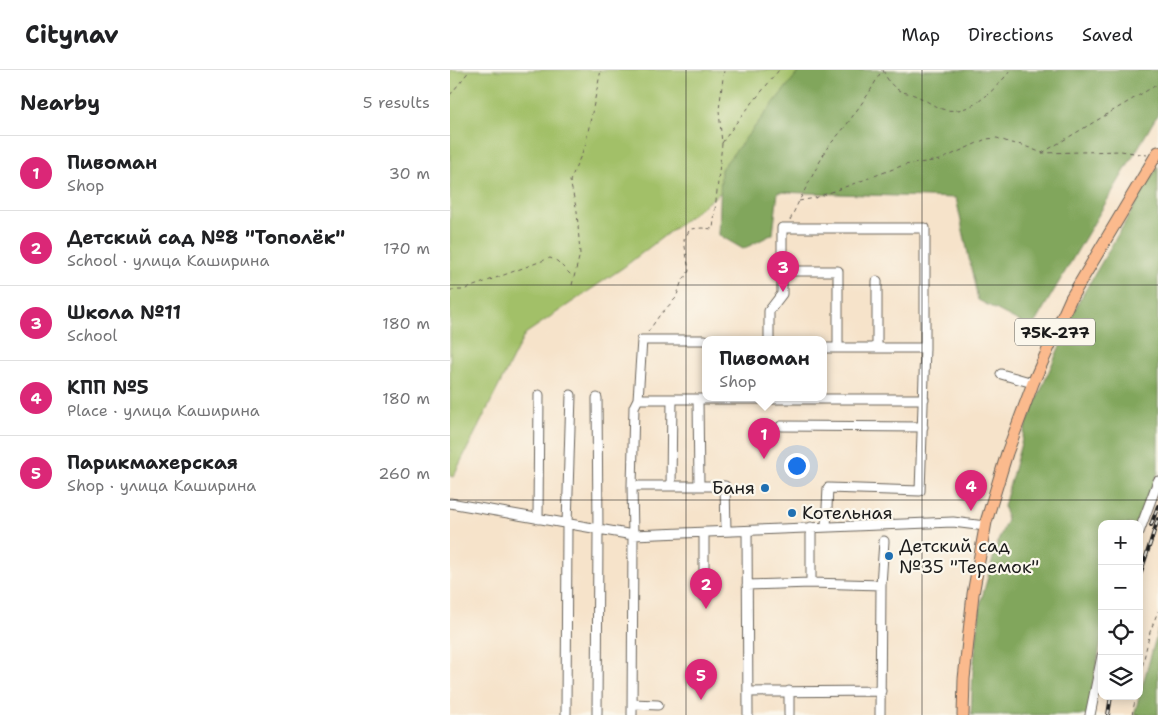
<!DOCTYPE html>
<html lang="en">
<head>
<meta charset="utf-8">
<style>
  body { margin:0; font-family:"Shantell Sans",sans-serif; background:#f6f6f6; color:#202124 }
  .controls { position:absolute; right:15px; bottom:15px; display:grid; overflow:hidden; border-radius:10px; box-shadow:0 2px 12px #0003 }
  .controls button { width:45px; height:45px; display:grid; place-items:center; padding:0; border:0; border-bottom:1px solid #e0e0e0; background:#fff; color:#202124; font:25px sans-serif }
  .you { position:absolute; left:346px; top:395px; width:18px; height:18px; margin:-12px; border:4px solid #fff; border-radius:50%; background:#1a73e8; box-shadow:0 0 0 8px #1a73e833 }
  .badge { display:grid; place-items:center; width:32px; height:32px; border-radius:50%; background:#db2777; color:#fff; font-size:16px; font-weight:700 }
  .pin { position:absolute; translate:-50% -41px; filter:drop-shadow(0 1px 2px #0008) }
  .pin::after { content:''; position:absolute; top:26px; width:18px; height:15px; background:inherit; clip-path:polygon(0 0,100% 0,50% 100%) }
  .popup { position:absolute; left:252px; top:266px; width:125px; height:65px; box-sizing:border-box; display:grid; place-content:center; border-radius:10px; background:#fff; filter:drop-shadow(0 1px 4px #0005); font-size:16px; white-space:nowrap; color:#757577 }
  .popup b { font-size:19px; color:#202124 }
  .popup::after { content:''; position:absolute; left:50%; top:100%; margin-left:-10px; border:10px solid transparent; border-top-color:#fff }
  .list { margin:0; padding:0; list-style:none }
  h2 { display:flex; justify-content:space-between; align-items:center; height:65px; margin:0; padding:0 20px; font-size:21px }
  h2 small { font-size:16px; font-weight:400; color:#757577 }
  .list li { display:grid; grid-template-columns:32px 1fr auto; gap:15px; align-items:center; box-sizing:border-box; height:75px; padding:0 20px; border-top:1px solid #e0e0e0 }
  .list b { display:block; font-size:19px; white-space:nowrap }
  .list p { margin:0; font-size:16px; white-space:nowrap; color:#757577 }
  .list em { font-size:16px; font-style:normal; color:#757577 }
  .icon { flex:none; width:28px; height:28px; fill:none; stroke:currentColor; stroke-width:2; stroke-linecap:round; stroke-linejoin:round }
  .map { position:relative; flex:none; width:708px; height:645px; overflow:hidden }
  header { display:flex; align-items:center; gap:30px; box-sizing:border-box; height:70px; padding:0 25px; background:#fff; border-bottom:1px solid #e0e0e0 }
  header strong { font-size:24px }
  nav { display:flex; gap:28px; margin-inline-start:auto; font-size:18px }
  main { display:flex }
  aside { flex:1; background:#fff }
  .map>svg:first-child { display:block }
  .green { fill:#a2c068; stroke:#5f6e42 }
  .forest { fill:#81a65c; stroke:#4e613c }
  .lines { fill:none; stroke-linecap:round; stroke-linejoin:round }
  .minor-casing { stroke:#686259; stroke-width:11 }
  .major-casing { stroke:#686259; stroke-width:13 }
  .path { stroke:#686259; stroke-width:1; stroke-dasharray:4 4; stroke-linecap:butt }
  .minor { stroke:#fff; stroke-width:9 }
  .major { stroke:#fbba8d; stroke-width:11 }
  .rail-casing { stroke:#1c1c1c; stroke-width:4 }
  .rail { stroke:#fbf7ec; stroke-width:2; stroke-dasharray:5.5; stroke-linecap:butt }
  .grid { fill:none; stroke:#1c1c1c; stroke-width:1; stroke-opacity:0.55 }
  .poi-dot { fill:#1f6fb2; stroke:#fbf7ec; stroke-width:2 }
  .labels { text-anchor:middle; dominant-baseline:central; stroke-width:4.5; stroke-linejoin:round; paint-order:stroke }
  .shield { fill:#fbf7ec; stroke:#5f5e5a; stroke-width:1 }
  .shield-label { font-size:16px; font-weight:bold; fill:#1c1c1c }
  .poi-label { font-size:18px; fill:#1c1c1c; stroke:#fbf7ec; text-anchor:start }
</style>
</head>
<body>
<header>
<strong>Citynav</strong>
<nav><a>Map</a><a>Directions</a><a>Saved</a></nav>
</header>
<main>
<aside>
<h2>Nearby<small>5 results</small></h2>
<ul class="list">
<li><span class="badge">1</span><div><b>Пивоман</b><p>Shop</p></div><em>30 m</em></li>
<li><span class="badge">2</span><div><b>Детский сад №8 &quot;Тополёк&quot;</b><p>School · улица Каширина</p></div><em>170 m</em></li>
<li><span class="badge">3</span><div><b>Школа №11</b><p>School</p></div><em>180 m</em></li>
<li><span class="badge">4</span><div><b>КПП №5</b><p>Place · улица Каширина</p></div><em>180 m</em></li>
<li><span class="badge">5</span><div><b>Парикмахерская</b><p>Shop · улица Каширина</p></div><em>260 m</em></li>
</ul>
</aside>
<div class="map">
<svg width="708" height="645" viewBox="0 0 708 645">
  <rect width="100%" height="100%" fill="#fbf7ec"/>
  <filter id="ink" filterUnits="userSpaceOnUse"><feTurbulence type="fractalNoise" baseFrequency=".02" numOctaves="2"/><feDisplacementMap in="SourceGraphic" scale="10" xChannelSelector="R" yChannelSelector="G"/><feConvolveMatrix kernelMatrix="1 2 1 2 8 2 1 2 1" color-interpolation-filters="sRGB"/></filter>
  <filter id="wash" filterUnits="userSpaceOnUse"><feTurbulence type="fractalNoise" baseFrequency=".0096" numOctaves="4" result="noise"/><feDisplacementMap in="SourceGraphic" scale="20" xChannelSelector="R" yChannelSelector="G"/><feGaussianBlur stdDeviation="1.12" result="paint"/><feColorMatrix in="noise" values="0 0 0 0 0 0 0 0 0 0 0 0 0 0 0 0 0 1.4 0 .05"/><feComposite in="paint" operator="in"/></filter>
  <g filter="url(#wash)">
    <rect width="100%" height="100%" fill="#f6e3ca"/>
    <path class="green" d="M0,0H393L367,48L174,197L75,264L3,407L0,406Z"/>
    <path class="forest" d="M350,0H708V44L582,258L528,230L506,128L328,122L323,164L293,179L269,165L271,99Z
      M708,96V402L688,454H652V567L637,645H521L523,600L531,531L548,471L557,450L554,436L576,355L629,231Z
      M708,560V645H684Z"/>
  </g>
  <g filter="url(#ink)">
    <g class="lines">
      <defs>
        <path id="minor" d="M332,201H388V278
          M427,211V278H475
          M319,270V241L332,224V158H475V278L470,421L378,418L376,457
          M373,278H427
          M551,304L583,313
          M147,328L148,460L147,645
          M188,329H474
          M248,329L249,416
          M331,356L473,357
          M182,416H275L276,461
          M221,416L222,329
          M0,433L183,465L503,452L535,456
          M88,449L89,325
          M297,461L298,645
          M689,462L708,411
          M361,513V457
          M297,515L361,513L431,515
          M254,526V462
          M339,621V645
          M298,622L431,621
          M182,634L208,635
          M116,645L117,454L121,325
          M182,645L183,465L182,416L184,337L188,329L192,270H255
          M430,645L431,515L434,471
          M640,645L652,586"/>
        <path id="major" d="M513,645L514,609L523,524L536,452L557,383L583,313L621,228L708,82"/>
      </defs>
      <use href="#minor" class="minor-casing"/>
      <use href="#major" class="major-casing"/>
      <path class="path" d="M433,0C436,8 442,17 450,21C454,23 460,23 464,25C474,28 482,36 492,39C520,47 544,20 561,0
        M0,25L20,0
        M272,73L286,53L329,0
        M592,83L708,14
        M349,131L365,128L454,95L490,90L536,69L547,68L561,73L572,75L592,83L671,81L697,85
        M340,150L349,131L377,78L395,57L419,23L432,0
        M122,215L130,184L127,141L120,111L135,76L151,0
        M0,220H13L100,188L107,191L123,207
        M198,262L209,246L226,228L231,213L239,201L234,170L240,159L252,158L263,159L272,74L269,40L274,0
        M689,611L700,562L708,541
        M684,644L691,645
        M682,645L686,626"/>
      <use href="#minor" class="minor"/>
      <use href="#major" class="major"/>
      <defs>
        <path id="rail" d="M701,455L708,436
          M689,508L708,449
          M658,645L661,626"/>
      </defs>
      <use href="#rail" class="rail-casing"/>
      <use href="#rail" class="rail"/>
    </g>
  </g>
  <path class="grid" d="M236,0V645M472,0V645M0,215H708M0,430H708"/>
  <g class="poi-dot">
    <circle cx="315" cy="418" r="5"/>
    <circle cx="342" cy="443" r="5"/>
    <circle cx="439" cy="486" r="5"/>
  </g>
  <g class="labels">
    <rect class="shield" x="565" y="248.5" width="80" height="27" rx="4"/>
    <g class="shield-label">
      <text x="605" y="262">75К-277</text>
    </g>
    <g class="poi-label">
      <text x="305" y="418" text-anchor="end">Баня</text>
      <text x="352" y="443">Котельная</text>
      <text x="449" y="476">Детский сад<tspan x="449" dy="21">№35 "Теремок"</tspan></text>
    </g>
  </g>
</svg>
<div class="controls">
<button>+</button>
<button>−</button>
<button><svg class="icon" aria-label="locate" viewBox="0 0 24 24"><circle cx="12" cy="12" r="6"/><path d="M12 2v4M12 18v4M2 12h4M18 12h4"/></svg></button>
<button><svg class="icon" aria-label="layers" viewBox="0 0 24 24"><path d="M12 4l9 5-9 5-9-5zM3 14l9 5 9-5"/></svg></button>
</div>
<div class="you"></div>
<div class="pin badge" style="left:314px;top:389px">1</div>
<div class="popup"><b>Пивоман</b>Shop</div>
<div class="pin badge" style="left:256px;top:539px">2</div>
<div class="pin badge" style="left:333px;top:222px">3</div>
<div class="pin badge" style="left:521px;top:441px">4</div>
<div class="pin badge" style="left:251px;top:630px">5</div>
</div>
</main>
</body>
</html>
